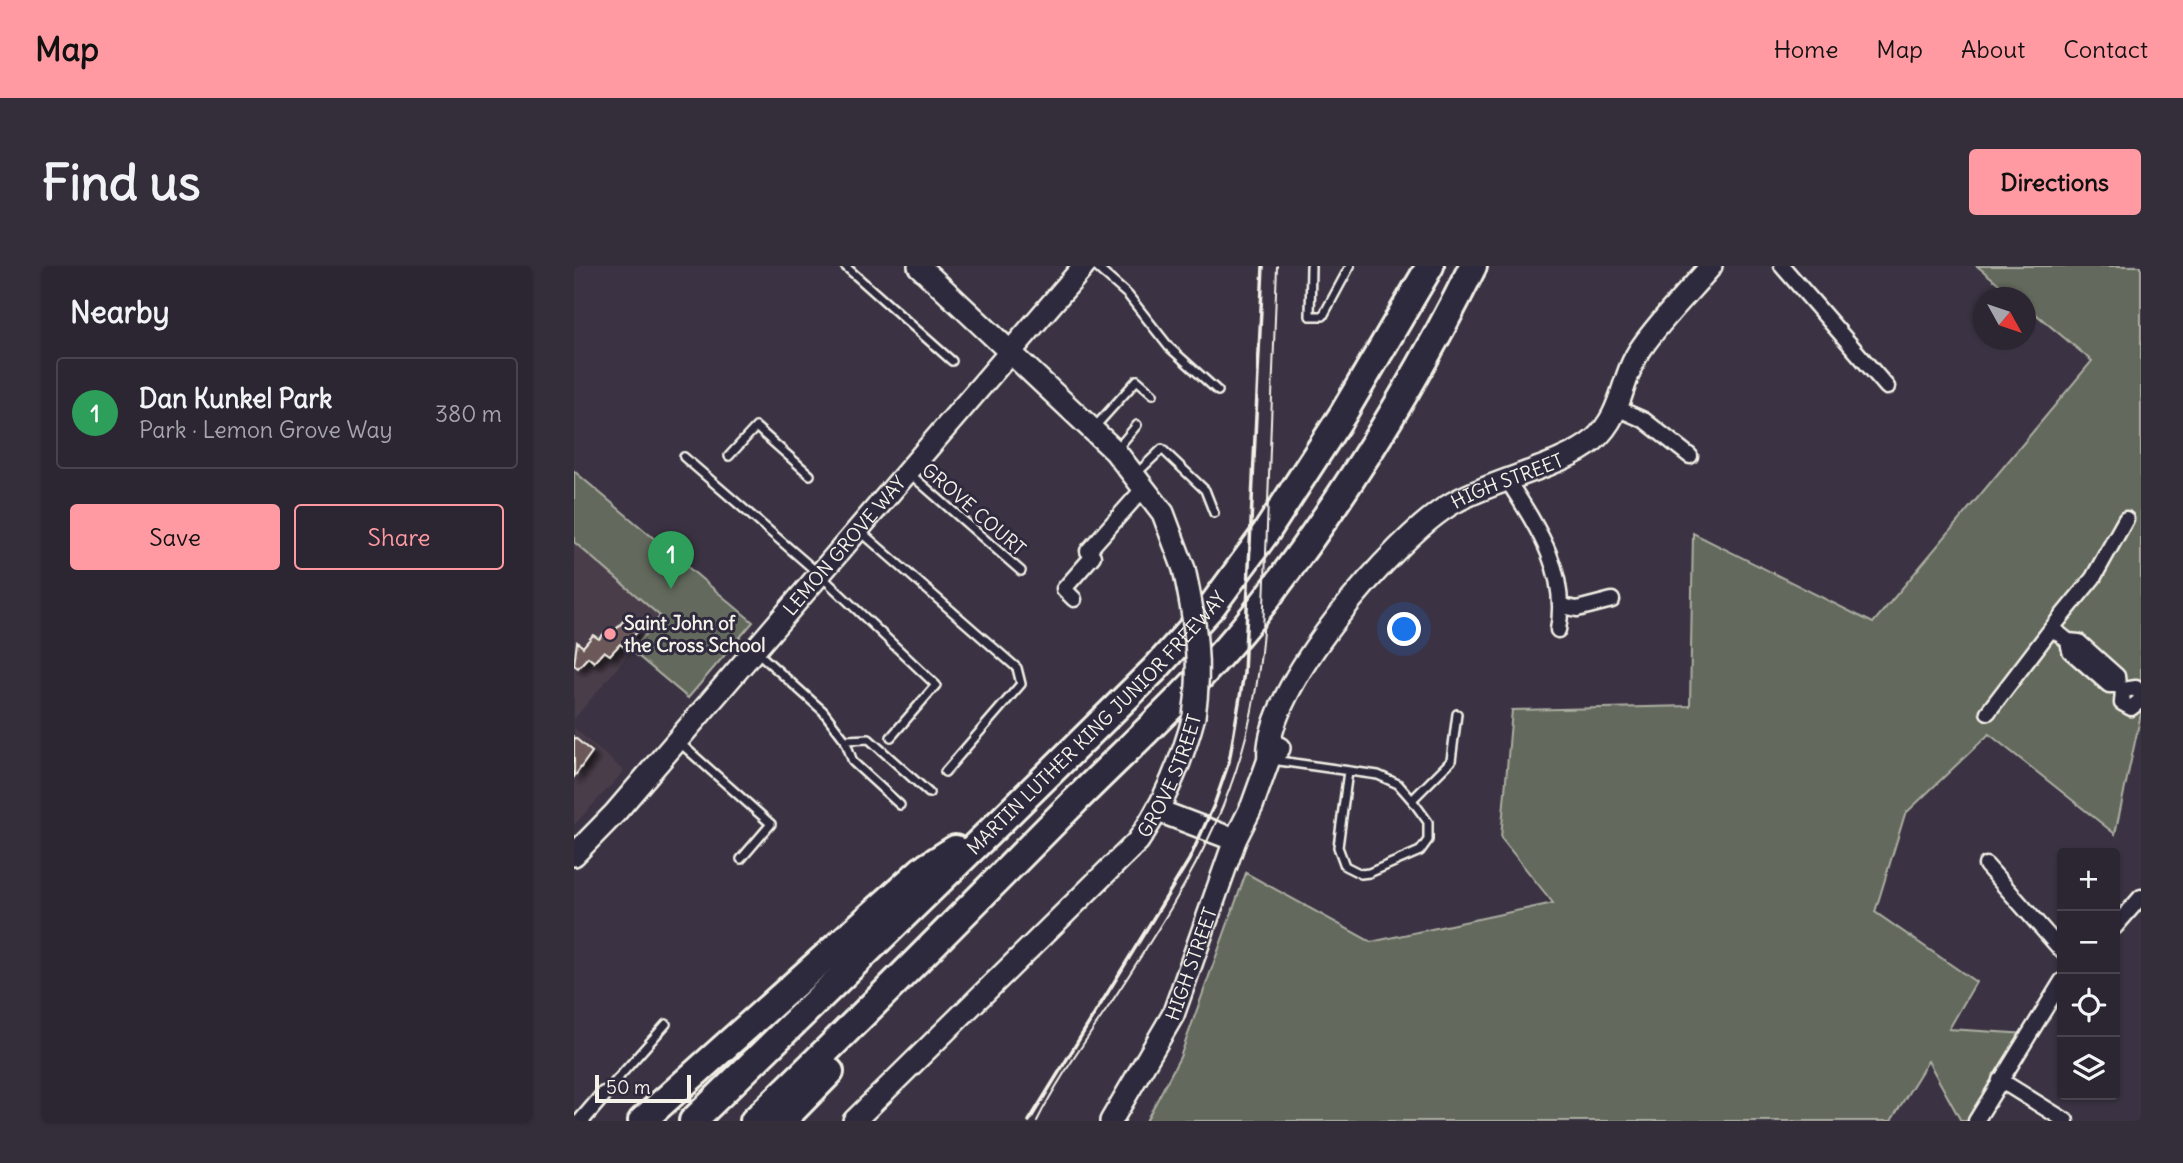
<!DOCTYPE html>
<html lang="en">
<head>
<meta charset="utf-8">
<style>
  body { margin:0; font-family:Delius,sans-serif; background:#342e3a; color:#f1f3f6 }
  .controls { position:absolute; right:21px; bottom:21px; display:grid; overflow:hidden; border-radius:7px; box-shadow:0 2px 5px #0004 }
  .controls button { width:63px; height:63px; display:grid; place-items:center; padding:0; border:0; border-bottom:2px solid #48434d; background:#2c2632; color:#f1f3f6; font:35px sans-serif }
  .compass { position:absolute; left:1399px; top:21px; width:63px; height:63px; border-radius:50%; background:#2c2632; box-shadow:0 2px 5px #0004; rotate:130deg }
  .scale { position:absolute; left:21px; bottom:18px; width:96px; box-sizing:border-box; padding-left:7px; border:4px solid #f4f1e8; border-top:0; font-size:19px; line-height:24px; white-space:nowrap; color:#f4f1e8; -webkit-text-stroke:5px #2f2a3d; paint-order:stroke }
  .you { position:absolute; left:831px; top:364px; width:24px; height:24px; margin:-18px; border:5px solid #fff; border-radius:50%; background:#1a73e8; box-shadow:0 0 0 10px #1a73e833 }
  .badge { display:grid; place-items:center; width:46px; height:46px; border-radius:50%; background:#ff9aa2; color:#fff; font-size:23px; font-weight:700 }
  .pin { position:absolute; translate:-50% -58px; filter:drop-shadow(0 2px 4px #0008) }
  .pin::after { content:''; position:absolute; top:37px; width:24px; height:21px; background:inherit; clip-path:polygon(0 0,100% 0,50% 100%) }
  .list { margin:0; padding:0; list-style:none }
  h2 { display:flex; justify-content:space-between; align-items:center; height:91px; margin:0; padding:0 28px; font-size:30px }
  h2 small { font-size:23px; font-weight:400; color:#a6a5ac }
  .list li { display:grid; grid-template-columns:46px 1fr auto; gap:21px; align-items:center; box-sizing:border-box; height:112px; margin:0 14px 14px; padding:0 14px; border:2px solid #48434d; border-radius:7px }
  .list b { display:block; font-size:26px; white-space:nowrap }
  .list p { margin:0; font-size:23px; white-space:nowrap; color:#a6a5ac }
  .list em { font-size:23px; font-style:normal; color:#a6a5ac }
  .actions { display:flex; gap:14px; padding:21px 28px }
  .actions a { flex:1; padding:16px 0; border:2px solid #ff9aa2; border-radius:7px; text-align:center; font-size:24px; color:#ff9aa2 }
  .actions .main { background:#ff9aa2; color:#111 }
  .icon { flex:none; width:38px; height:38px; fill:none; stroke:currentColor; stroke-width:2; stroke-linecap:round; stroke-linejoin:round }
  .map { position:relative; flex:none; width:1567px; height:855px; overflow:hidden; border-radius:7px }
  header { display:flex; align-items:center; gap:42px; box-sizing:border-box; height:98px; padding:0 35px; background:#ff9aa2; color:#111 }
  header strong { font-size:33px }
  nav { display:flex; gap:38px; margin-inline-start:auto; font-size:24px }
  .intro { display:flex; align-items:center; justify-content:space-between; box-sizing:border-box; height:168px; padding:0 42px }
  h1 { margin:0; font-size:49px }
  .button { padding:18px 32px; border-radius:7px; background:#ff9aa2; color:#111; font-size:24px; font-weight:700 }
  main { display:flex; gap:42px; padding:0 42px }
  aside { flex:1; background:#2c2632; border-radius:7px; box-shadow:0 2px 5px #0004 }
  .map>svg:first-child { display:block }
  .built { fill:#4a3e4a }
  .green { fill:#646a5d; stroke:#acaea2; stroke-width:2 }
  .building { fill:#6c5959; stroke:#f4f1e8; stroke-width:2; filter:url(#shadow) }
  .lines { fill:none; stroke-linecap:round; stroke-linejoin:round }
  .lane-casing { stroke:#f4f1e8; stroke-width:12 }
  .street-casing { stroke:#f4f1e8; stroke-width:19 }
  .secondary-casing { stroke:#f4f1e8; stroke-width:26 }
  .highway-casing { stroke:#f4f1e8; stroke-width:32 }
  .lane { stroke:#2f2a3d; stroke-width:7 }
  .street { stroke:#2f2a3d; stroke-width:14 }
  .secondary { stroke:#2f2a3d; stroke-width:21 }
  .highway { stroke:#2f2a3d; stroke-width:26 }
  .tram { stroke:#f4f1e8; stroke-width:2 }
  .rail { stroke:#f4f1e8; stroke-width:3.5 }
  .secondary-bridge-casing { stroke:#f4f1e8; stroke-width:26; stroke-linecap:butt }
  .secondary-bridge { stroke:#2f2a3d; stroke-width:21 }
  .poi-dot { fill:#ff9aa2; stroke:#2f2a3d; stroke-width:2.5 }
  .labels { text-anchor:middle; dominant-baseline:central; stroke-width:6; stroke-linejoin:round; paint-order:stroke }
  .street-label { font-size:19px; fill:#f4f1e8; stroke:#2f2a3d }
  .poi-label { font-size:19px; font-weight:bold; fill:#f4f1e8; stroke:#2f2a3d; text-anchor:start }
</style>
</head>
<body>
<header>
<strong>Map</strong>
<nav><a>Home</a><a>Map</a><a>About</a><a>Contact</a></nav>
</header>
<div class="intro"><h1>Find us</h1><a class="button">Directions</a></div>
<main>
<aside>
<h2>Nearby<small></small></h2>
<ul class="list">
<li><span class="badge" style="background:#2e9e5b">1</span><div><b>Dan Kunkel Park</b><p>Park · Lemon Grove Way</p></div><em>380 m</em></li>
</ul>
<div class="actions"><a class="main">Save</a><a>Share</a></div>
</aside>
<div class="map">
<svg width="1567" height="855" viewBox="0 0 1567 855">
  <defs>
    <filter id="shadow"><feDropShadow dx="6" dy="6" stdDeviation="3.5" flood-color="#0009"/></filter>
  </defs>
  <rect width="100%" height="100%" fill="#3b3343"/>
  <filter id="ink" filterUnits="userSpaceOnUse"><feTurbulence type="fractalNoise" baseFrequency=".0143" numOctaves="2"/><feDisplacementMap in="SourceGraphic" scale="14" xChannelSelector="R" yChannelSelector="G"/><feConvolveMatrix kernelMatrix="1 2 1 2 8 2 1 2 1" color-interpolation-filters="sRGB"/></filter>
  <g filter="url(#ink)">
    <path class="built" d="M0,276L87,350L0,453Z
      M0,462L50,505L0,559Z"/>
    <path class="green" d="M1403,0H1567V448L1541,568L1415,468L1331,548L1301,646L1402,716L1375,763L1454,768L1402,855H1387L1354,795L1317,855H572L606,791L672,607L797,676L979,637L927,572L938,444L1116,440L1119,267L1299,357L1518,95L1452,40L1451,32L1441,31Z
      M0,205L179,356L114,432L58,385L86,350L0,276Z"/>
    <path class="building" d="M50,354L64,365L50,381L46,378L36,389L30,385L20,396L14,391L4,402L0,399L3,376L9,381L19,369L25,373L34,363L39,367Z
      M0,471L18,486L0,511Z"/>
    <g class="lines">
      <defs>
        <path id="lane" d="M271,0L378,95
          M521,0L554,29L595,81L644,125
          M737,0L736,50H749L776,0
          M519,163L563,114L579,128
          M542,184L563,159
          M155,190L182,161L236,209
          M110,191L245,308L362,419L317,471
          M335,207L447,305
          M561,209L588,183L631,224L640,247
          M286,265L443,402L447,418L371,506
          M183,386L249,445L271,474L279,496L326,539
          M271,474L295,473L355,527
          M106,477L197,558L167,593
          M698,494L804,509L824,518L838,534L854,556V574L846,585L795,607L787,608L771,600L764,581L774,505
          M838,534L877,495L883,448
          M30,828L92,758"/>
        <path id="street" d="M1208,0L1313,121
          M1045,143L1070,154L1116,190
          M932,212C962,259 995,306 984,364
          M500,333L490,323L519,290L514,285L570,222
          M988,340L1003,343L1038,334
          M1478,362L1519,312L1552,253
          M1494,375L1496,385L1535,419H1544
          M1567,429L1562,422L1549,424L1548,437L1557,442L1567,434
          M1414,446L1478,362L1494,375L1505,376L1543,410L1544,419L1549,424
          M1412,599L1488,685
          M1541,661L1567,631
          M1426,814L1492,855
          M7,855L30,828
          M1402,855L1488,715"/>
        <g id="secondary">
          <path d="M345,0L541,185L589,247L610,303"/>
          <path id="s1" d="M695,493C687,427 822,269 879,237C918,214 990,200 1020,174C1051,146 1046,111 1068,81C1088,52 1114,27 1137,0"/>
          <path d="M585,545L661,574"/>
          <path id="s2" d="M0,589L41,547L510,0"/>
          <path id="s3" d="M280,855L564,575C591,536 608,495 620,450"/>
          <path id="s4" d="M537,855L599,749L661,574L678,540L695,493L705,482"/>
        </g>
        <g id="highway">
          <path d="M68,855L348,604L381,583"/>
          <path id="s5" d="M119,855L430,552L581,403L638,340L693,265L769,148L856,0"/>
          <path d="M180,855C289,751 394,643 500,536C566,470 638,406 694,331C772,228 842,116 899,0"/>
          <path d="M208,855L256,806"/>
        </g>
      </defs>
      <use href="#lane" class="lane-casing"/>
      <use href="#street" class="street-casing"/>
      <use href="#secondary" class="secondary-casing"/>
      <use href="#highway" class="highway-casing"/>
      <use href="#lane" class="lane"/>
      <use href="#street" class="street"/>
      <use href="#secondary" class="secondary"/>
      <use href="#highway" class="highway"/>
      <path class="tram" d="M463,855C484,813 511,776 537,737C620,608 676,524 689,366L703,0"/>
      <path class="rail" d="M455,855L615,594L640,539L655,496L670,407L689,0"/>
      <defs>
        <path id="secondary-bridge" d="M610,303C621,353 628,399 620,450"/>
      </defs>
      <use href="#secondary-bridge" class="secondary-bridge-casing"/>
      <use href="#secondary-bridge" class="secondary-bridge"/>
    </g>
  </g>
  <circle class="poi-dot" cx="36" cy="368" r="7"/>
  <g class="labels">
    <g class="street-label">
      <text stroke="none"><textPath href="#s1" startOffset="382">HIGH STREET</textPath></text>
      <text transform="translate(400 243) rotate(41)">GROVE COURT</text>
      <text stroke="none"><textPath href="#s2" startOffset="411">LEMON GROVE WAY</textPath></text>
      <text stroke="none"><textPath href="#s5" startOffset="567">MARTIN LUTHER KING JUNIOR FREEWAY</textPath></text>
      <text stroke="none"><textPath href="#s3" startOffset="472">GROVE STREET</textPath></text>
      <text stroke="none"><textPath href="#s4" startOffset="177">HIGH STREET</textPath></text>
    </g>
    <g class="poi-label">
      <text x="50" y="357">Saint John of<tspan x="50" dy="22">the Cross School</tspan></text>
    </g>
  </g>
</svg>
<div class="controls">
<button>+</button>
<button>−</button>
<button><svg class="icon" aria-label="locate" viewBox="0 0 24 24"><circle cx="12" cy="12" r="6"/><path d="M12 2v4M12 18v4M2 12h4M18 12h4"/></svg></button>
<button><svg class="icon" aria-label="layers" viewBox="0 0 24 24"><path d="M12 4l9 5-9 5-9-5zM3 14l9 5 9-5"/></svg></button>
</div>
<svg class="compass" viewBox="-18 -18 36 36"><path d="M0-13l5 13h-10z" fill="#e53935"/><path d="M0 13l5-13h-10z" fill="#a6a5ac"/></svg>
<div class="scale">50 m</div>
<div class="you"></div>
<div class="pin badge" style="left:97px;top:323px;background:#2e9e5b">1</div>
</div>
</main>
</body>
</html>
